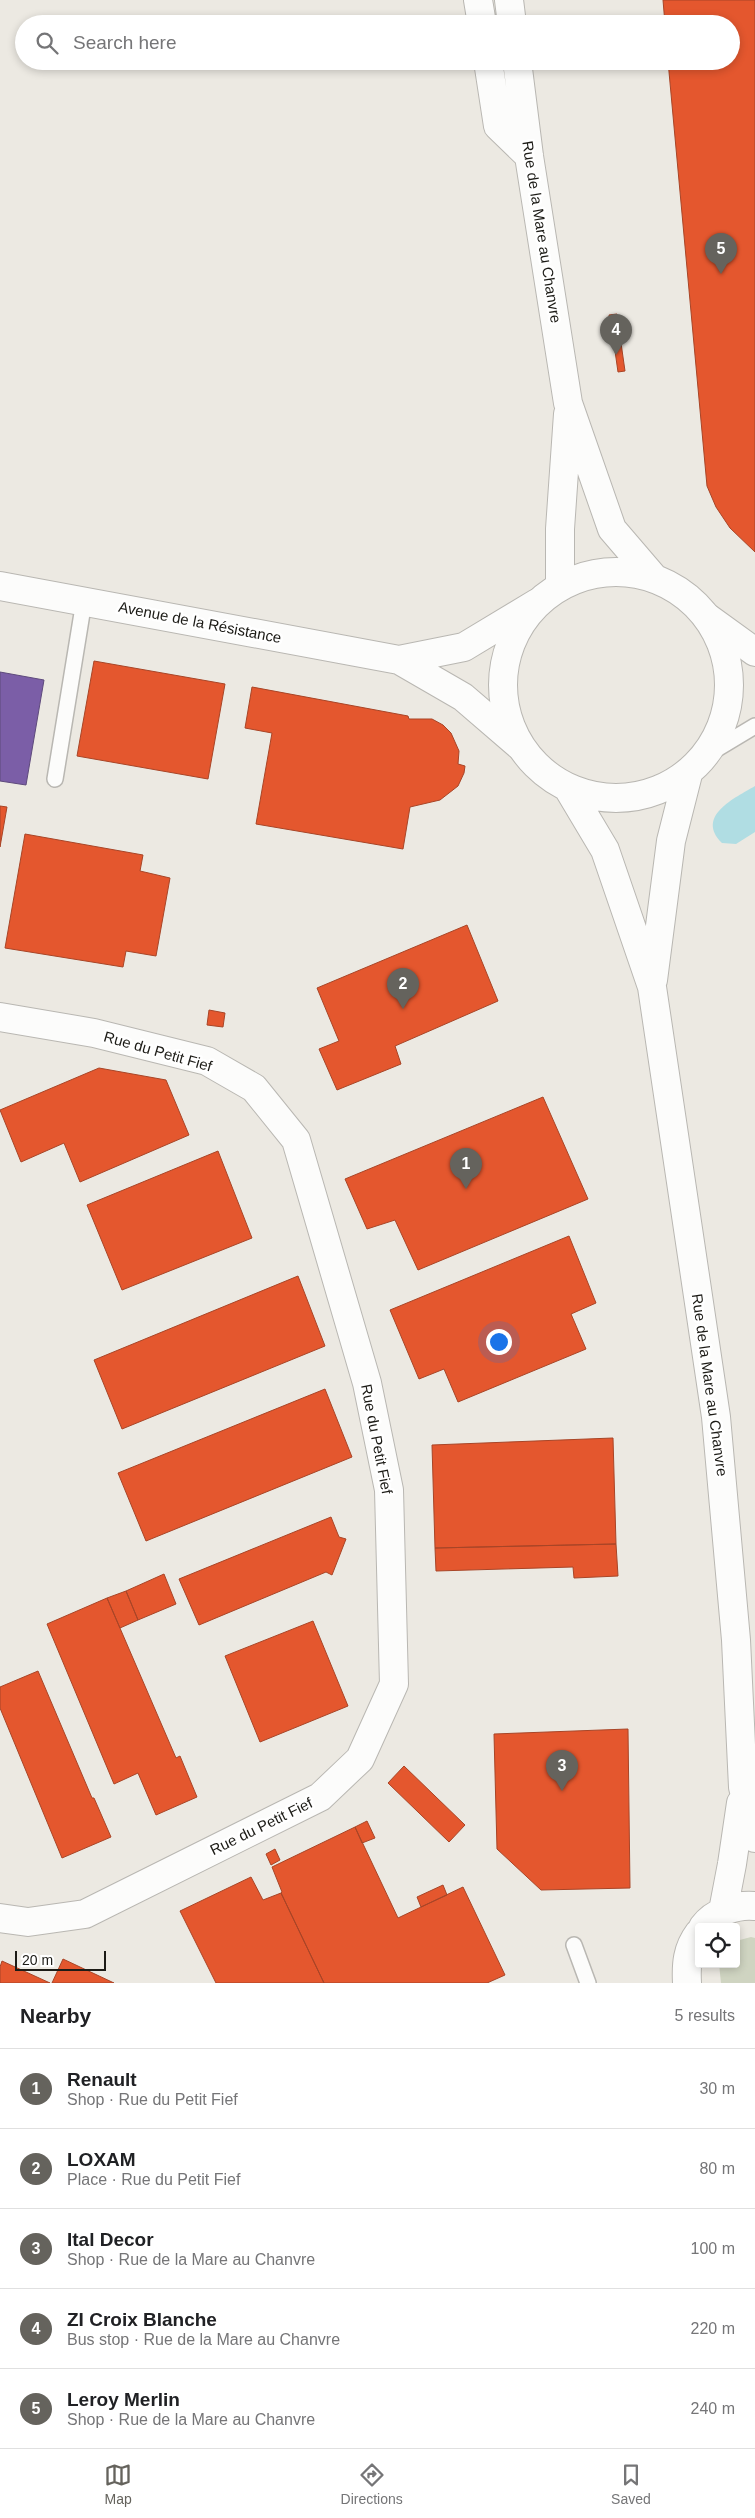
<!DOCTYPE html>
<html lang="en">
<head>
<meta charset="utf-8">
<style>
  body { margin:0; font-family:Helvetica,sans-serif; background:#f6f6f6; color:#202124 }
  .controls { position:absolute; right:15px; bottom:15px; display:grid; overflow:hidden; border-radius:5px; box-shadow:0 2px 8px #0003 }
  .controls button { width:45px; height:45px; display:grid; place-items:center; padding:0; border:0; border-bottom:1px solid #e0e0e0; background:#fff; color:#202124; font:25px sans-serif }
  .scale { position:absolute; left:15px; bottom:12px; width:91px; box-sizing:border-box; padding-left:5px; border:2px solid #1c1b16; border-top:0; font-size:14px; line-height:18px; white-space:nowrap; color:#1c1b16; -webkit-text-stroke:4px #fff; paint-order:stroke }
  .you { position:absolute; left:498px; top:1341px; width:18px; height:18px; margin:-12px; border:4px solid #fff; border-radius:50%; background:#1a73e8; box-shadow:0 0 0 8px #1a73e833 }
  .badge { display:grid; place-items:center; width:32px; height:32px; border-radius:50%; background:#65635d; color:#fff; font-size:16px; font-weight:700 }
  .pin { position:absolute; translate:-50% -41px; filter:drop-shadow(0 1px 2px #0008) }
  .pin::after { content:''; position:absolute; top:26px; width:18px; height:15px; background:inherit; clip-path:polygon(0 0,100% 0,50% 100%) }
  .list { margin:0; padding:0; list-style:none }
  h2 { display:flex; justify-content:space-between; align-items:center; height:65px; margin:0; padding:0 20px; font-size:21px }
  h2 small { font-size:16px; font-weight:400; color:#757577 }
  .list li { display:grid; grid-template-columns:32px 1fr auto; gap:15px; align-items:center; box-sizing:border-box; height:80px; padding:0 20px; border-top:1px solid #e0e0e0 }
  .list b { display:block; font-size:19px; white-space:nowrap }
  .list p { margin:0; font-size:16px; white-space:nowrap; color:#757577 }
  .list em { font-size:16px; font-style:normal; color:#757577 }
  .icon { flex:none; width:28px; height:28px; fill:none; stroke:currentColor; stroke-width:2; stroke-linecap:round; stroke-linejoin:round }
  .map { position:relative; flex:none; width:755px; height:1983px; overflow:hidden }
  .search { position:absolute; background:#fff; box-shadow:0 2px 8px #0003; left:15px; right:15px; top:15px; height:55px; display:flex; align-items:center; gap:12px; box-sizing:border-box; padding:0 18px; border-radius:28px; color:#757577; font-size:19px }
  .sheet { height:465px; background:#fff }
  nav { display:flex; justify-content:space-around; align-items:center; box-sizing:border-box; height:70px; border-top:1px solid #e0e0e0; background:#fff; font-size:14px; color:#757577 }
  nav a { display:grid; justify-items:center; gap:2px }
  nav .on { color:#65635d }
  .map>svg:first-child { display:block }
  .green { fill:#cfd4c1 }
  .water { fill:#b0dde3 }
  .shops { fill:#e4572e; stroke:#a84527 }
  .offices { fill:#7b5ea7; stroke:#5e4a7c }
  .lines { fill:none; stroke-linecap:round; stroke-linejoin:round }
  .service-casing { stroke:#b9b7b2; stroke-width:18 }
  .minor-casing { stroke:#b9b7b2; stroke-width:30 }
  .tertiary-casing { stroke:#b9b7b2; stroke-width:30 }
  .service { stroke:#fcfcfb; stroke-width:15 }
  .minor { stroke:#fcfcfb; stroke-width:28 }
  .tertiary { stroke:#fcfcfb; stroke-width:28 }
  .labels { text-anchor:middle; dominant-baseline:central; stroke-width:5; stroke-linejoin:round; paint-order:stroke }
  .street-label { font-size:15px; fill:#1c1b16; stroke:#fff }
</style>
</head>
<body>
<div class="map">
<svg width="755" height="1983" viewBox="0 0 755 1983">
  <rect width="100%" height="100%" fill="#ece9e2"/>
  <path class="green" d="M751,1937L755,1938V1983H721L719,1964H736V1941Z"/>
  <path class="water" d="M755,786V832L736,844L722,843C695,816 735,798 755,786Z"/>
  <path class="shops" d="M663,0H755V552L730,528L716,507L707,486L668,61H731V24H665Z
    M617,314L619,331L612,332L609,315Z
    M620,336L625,371L618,372L613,337Z
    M94,661L225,684L208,779L77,756Z
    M252,687L408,716L409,719H432L443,725L451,733L459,751L458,764L465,766L464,773L458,786L440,800L410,807L403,849L256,824L272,733L245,728Z
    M0,806L7,807L0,847Z
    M25,834L143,855L140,871L170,878L156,956L126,951L123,967L5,948Z
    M467,925L498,1001L395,1046L401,1064L337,1090L319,1049L339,1041L317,988Z
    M209,1010L225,1013L223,1027L207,1025Z
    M99,1068L166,1080L189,1135L80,1182L64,1143L21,1162L0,1110Z
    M543,1097L588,1199L418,1270L395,1220L367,1229L345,1179Z
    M218,1151L252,1238L122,1290L87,1205Z
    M569,1236L596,1303L571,1314L586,1349L458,1402L444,1369L419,1379L390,1310Z
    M298,1276L325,1346L122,1429L94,1360Z
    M325,1389L352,1457L146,1541L118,1473Z
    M613,1438L616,1544L435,1548L432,1445Z
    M331,1517L339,1537L346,1539L332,1575L326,1572L199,1625L179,1579Z
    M616,1544L618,1576L574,1578L573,1567L436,1571L435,1548Z
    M164,1574L176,1604L138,1620L126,1591Z
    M126,1591L138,1620L120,1628L107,1598Z
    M107,1598L176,1758L180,1756L197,1797L156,1815L138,1773L114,1784L47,1624Z
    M313,1621L348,1706L260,1742L225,1656Z
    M38,1671L92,1798H94L111,1837L62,1858L0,1708V1687Z
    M628,1729L630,1888L541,1890L497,1849L494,1734Z
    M404,1766L465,1825L449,1842L388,1783Z
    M367,1821L375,1838L362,1843L355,1827Z
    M355,1827L398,1918L463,1887L505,1975L487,1983H324L281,1893L282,1892L272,1867Z
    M275,1849L280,1860L271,1865L266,1854Z
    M251,1877L263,1900L281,1893L324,1983H216L180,1911Z
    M443,1885L447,1895L421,1907L417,1897Z
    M63,1959L114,1983H52Z
    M2,1961L50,1983H0V1967Z"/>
  <path class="offices" d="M0,672L44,680L26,785L0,781Z"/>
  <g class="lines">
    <defs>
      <path id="service" d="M705,756L755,726
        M55,779L84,601
        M574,1945L588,1983"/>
      <path id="minor" d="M0,586L399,660L463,697L520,746
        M708,618L755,652
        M399,660L464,647L537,603
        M0,1017L94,1033L207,1061L254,1088L296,1140L367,1383L389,1490L394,1684L360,1759L320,1797L85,1914L28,1922L0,1918"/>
      <path id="tertiary" d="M478,0L482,24
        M509,0L512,24
        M488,61L498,126L529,156
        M517,61L529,156L568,403L612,529L654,578
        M503 685a113 113 0 1 1 226 0a113 113 0 1 1-226 0Z
        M560,586V529L568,414
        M568,788L605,850L652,987L716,1417L736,1640L743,1787L755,1838
        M653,980L671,841L688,774
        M723,1911L732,1864L741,1803
        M703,1927C714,1912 737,1904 755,1906
        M687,1983C686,1964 687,1949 699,1933"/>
    </defs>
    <use href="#service" class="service-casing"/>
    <use href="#minor" class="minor-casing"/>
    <use href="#tertiary" class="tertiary-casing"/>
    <use href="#service" class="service"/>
    <use href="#minor" class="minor"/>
    <use href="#tertiary" class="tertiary"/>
  </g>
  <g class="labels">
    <g class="street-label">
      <text transform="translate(542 232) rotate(81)">Rue de la Mare au Chanvre</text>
      <text transform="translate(200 622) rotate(11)">Avenue de la Résistance</text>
      <text transform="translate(158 1051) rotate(16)">Rue du Petit Fief</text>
      <text transform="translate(710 1385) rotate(82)">Rue de la Mare au Chanvre</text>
      <text transform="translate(377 1439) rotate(79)">Rue du Petit Fief</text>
      <text transform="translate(261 1826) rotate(-26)">Rue du Petit Fief</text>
    </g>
  </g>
</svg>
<div class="controls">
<button><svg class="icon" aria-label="locate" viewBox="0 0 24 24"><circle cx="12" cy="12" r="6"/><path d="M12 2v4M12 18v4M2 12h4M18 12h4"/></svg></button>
</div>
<div class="scale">20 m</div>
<div class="you"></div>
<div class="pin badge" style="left:466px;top:1189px">1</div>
<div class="pin badge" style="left:403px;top:1009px">2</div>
<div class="pin badge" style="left:562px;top:1791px">3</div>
<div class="pin badge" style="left:616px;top:355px">4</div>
<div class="pin badge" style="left:721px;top:274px">5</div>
<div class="search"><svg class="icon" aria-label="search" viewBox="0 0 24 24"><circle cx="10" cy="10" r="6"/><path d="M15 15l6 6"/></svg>Search here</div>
</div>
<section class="sheet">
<h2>Nearby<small>5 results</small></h2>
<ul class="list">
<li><span class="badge">1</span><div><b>Renault</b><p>Shop · Rue du Petit Fief</p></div><em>30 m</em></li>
<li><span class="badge">2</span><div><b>LOXAM</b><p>Place · Rue du Petit Fief</p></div><em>80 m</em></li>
<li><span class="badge">3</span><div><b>Ital Decor</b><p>Shop · Rue de la Mare au Chanvre</p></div><em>100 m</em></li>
<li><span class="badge">4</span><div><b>ZI Croix Blanche</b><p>Bus stop · Rue de la Mare au Chanvre</p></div><em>220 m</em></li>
<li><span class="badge">5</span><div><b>Leroy Merlin</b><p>Shop · Rue de la Mare au Chanvre</p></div><em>240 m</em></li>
</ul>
</section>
<nav>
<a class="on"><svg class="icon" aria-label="map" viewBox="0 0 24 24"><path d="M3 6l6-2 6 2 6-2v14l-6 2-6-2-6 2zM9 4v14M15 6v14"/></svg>Map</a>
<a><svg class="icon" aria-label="directions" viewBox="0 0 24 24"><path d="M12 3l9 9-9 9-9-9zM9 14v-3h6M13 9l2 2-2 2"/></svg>Directions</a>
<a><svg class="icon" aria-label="saved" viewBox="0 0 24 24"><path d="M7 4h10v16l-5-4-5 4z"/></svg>Saved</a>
</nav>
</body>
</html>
